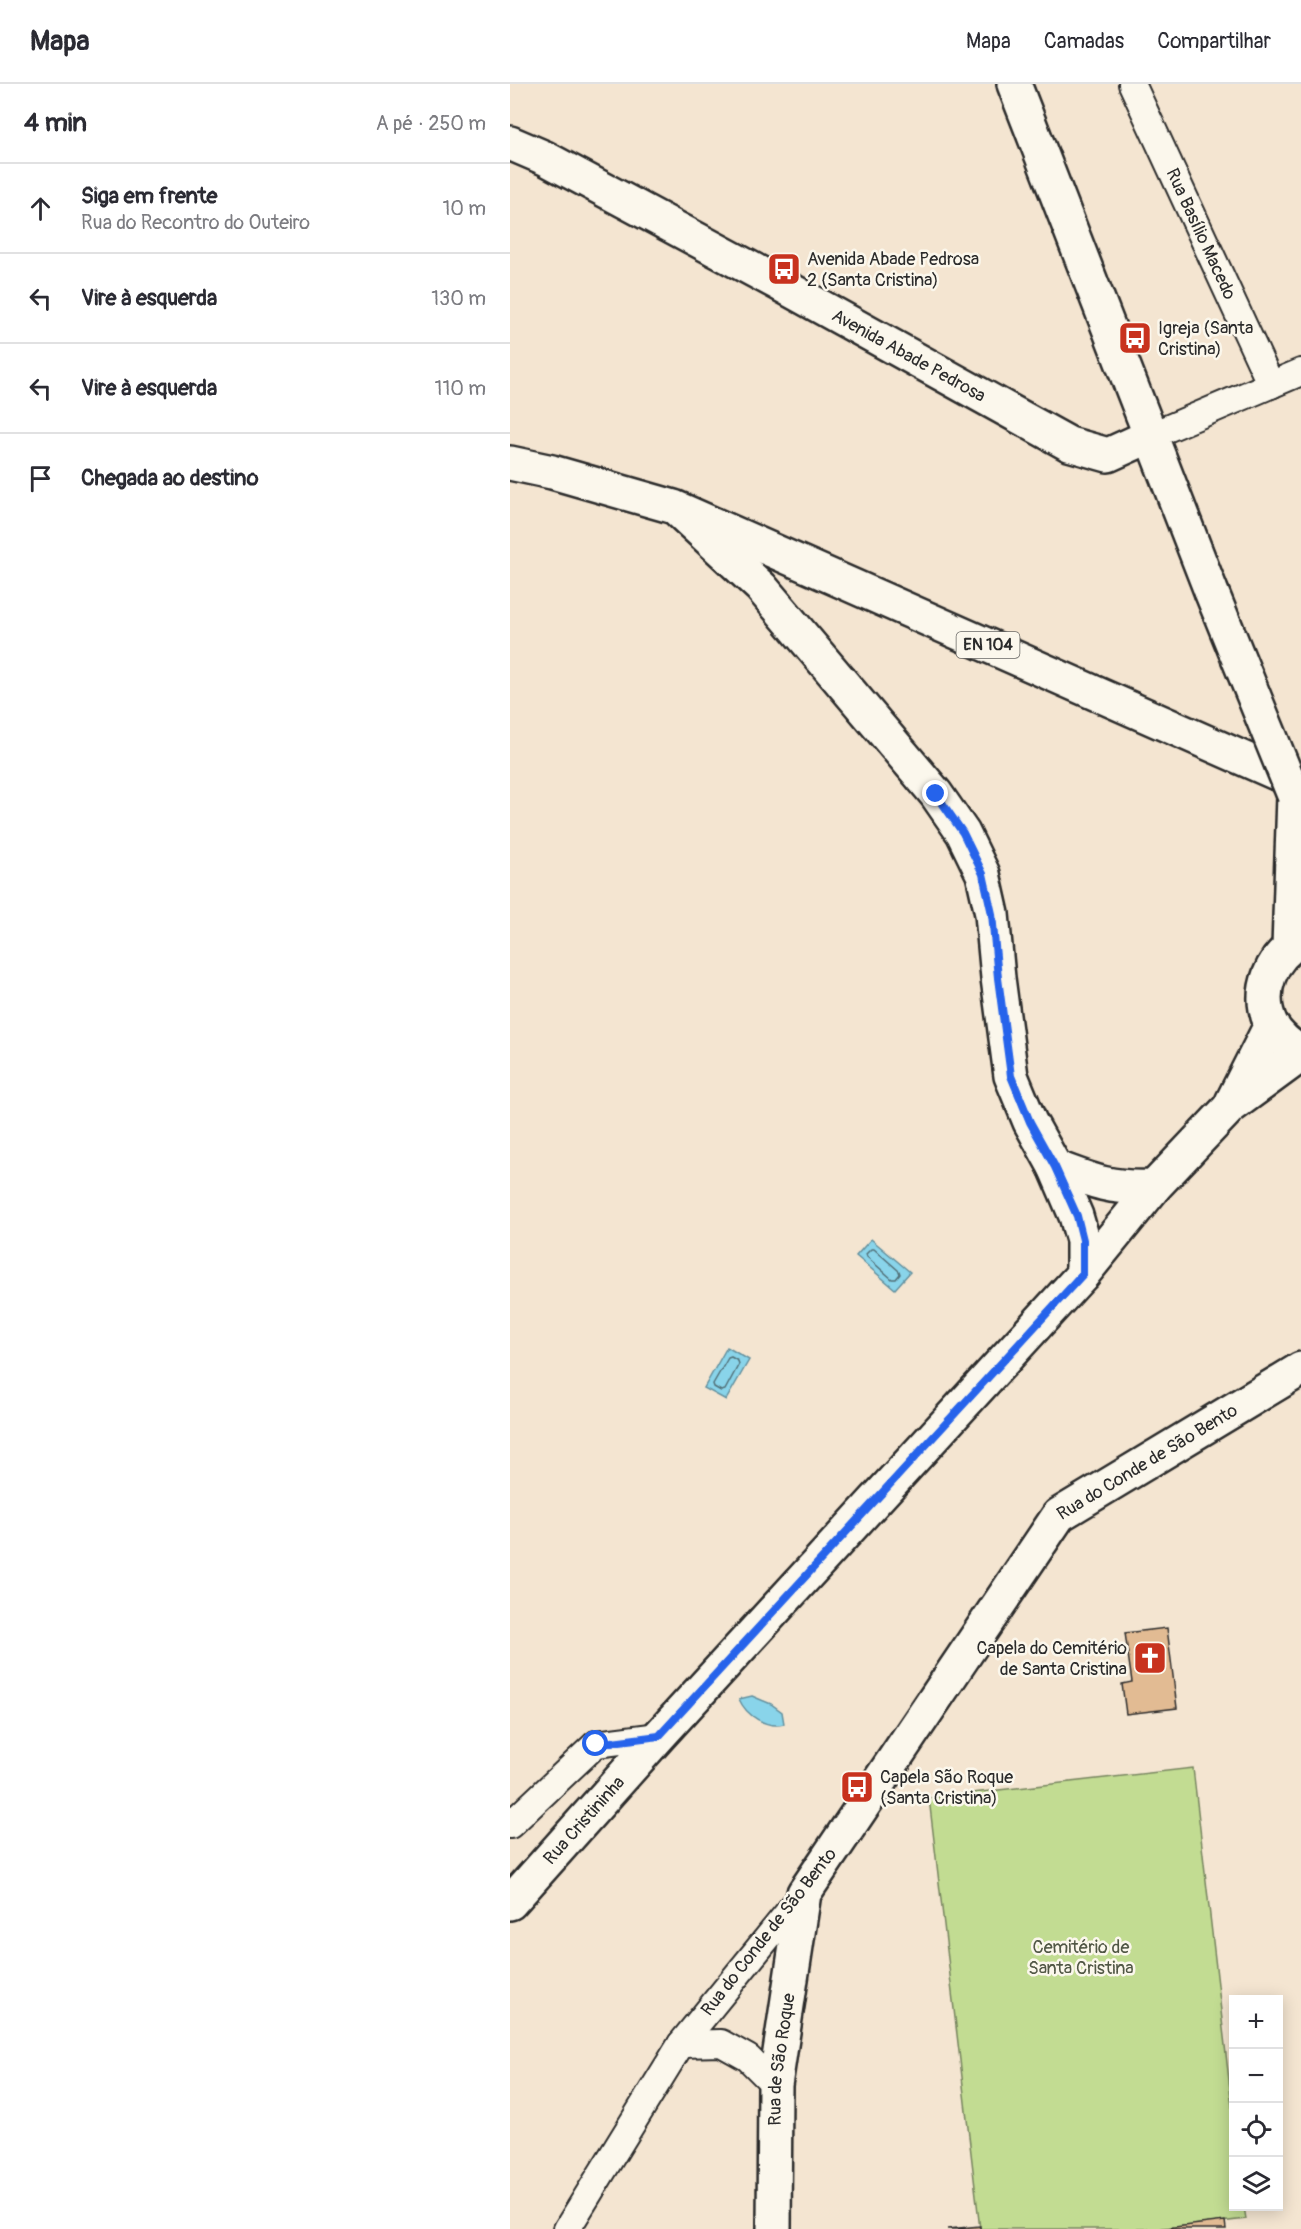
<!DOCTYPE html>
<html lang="pt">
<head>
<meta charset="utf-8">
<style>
  body { margin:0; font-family:Pangolin,sans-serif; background:#f7f7f7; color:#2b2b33 }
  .controls { position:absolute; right:18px; bottom:18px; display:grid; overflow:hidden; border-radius:0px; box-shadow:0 3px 15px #0003 }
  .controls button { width:54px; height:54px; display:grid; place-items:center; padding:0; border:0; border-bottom:2px solid #e1e1e2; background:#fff; color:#2b2b33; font:30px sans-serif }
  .stop { position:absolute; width:18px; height:18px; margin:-14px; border:4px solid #2563eb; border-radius:50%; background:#fff }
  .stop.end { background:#2563eb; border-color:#fff; box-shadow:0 2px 6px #0008 }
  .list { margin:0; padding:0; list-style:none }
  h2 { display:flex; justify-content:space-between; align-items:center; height:78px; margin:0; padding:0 24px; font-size:26px }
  h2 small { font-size:20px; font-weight:400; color:#7c7c81 }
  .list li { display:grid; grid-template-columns:39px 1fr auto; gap:18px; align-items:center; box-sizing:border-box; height:90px; padding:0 24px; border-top:2px solid #e1e1e2 }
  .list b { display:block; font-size:22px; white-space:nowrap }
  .list p { margin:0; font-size:20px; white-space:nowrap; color:#7c7c81 }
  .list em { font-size:20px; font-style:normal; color:#7c7c81 }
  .icon { flex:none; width:33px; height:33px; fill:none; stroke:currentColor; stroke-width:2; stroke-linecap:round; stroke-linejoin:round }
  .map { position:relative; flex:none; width:791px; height:2145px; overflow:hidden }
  header { display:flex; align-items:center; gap:36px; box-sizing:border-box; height:84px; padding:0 30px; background:#fff; border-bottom:2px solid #e1e1e2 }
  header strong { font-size:28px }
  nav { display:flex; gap:33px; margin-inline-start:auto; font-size:21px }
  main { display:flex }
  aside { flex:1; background:#fff }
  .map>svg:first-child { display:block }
  .green { fill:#c2dc92; stroke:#76845e; stroke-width:1.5 }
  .water { fill:#89d4ea; stroke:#63909e; stroke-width:1.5 }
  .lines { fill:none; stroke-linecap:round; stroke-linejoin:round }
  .shore { stroke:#516f77; stroke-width:1.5 }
  .building { fill:#e2bb93; stroke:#2b2b2b; stroke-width:1.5 }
  .street-casing { stroke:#2b2b2b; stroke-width:30 }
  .secondary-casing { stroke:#2b2b2b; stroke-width:38 }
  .primary-casing { stroke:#2b2b2b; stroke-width:38 }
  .street { stroke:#fbf7ec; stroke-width:26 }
  .secondary { stroke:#fbf7ec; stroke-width:33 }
  .primary { stroke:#fbf7ec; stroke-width:33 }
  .secondary-bridge-casing { stroke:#2b2b2b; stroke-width:38; stroke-linecap:butt }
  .secondary-bridge { stroke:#fbf7ec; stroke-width:33 }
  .route { stroke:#2563eb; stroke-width:8 }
  .labels { text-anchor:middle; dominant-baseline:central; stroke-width:5; stroke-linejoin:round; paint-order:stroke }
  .shield { fill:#fbf7ec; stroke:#696865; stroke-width:1.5 }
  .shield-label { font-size:16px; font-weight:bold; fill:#2b2b2b }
  .street-label { font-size:18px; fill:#2b2b2b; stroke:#fbf7ec }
  .poi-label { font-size:18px; fill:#2b2b2b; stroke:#fbf7ec; text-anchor:start }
  .park-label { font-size:18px; fill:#515745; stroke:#fbf7ec }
</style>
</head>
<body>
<header>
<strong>Mapa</strong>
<nav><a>Mapa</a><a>Camadas</a><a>Compartilhar</a></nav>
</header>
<main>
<aside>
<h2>4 min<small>A pé · 250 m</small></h2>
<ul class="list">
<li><svg class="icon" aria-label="ahead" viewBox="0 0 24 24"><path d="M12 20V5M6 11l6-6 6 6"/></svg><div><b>Siga em frente</b><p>Rua do Recontro do Outeiro</p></div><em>10 m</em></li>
<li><svg class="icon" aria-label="left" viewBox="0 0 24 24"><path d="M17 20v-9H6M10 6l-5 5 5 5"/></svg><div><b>Vire à esquerda</b></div><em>130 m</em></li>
<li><svg class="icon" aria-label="left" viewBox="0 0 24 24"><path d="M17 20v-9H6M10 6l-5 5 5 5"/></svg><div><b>Vire à esquerda</b></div><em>110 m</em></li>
<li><svg class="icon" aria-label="arrive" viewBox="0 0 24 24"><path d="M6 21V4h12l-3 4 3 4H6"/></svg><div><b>Chegada ao destino</b></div></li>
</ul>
</aside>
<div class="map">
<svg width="791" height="2145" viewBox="0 0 791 2145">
  <rect width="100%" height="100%" fill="#f4e5d1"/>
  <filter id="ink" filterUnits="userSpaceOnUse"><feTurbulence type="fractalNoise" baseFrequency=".0167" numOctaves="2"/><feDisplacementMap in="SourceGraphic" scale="12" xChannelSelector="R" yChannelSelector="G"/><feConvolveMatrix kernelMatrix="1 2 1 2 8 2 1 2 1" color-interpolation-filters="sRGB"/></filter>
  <g filter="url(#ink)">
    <path class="green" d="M683,1684L723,2031L724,2122L734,2123L736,2135L648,2145H470L419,1714Z"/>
    <path class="water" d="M361,1155L400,1188L385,1205L346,1172Z
      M217,1263L239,1276L216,1316L194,1304Z
      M242,1612L261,1620L272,1628L274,1640C256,1645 236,1631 229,1615Z"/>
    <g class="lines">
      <path class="shore" d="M361,1165H364L389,1187L390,1190L386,1195H382L357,1173L356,1170Z
        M221,1273L228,1277L229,1280L215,1306L211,1307L204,1303L203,1300L218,1274Z"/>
    </g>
    <path class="building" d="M657,1544L667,1624L616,1630L612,1600L622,1598L615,1549Z
      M715,2137L716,2145H648Z
      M470,2142V2145H437Z"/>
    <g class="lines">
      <defs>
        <g id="street">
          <path id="s1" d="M622,0L761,301"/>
          <path d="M640,352L791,288"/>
          <path d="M0,1741L86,1660L149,1652"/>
          <path d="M171,1960L211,1959L238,1974L265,2001"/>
          <path d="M57,2145L171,1960L294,1809"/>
        </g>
        <g id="secondary">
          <path d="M504,0L701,507"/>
          <path id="s2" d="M0,59L35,74L266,198L559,360L598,371L640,352"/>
          <path d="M170,428L251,503L426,710L453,749L473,790L482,830L488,894L501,992L520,1038L545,1083L566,1132L573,1156V1190"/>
          <path d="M791,856C761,872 746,908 761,940C768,953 779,961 791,969"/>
          <path d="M779,863L784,711"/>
          <path d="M722,1018L761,941"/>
          <path d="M545,1083C584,1098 602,1105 644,1103"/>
          <path id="s3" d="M0,1819L149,1652L573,1190L644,1103L720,1023L791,971"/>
          <path id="s4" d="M264,2145L265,2001L294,1809L549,1431L791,1285"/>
        </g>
        <path id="primary" d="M0,379L42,388L164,423L791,700"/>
      </defs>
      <use href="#street" class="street-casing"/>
      <use href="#secondary" class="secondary-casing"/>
      <use href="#primary" class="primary-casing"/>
      <use href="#street" class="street"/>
      <use href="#secondary" class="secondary"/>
      <use href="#primary" class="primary"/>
      <defs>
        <path id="secondary-bridge" d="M701,507L784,711"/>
      </defs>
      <use href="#secondary-bridge" class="secondary-bridge-casing"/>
      <use href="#secondary-bridge" class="secondary-bridge"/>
    </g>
  </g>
  <g class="lines" filter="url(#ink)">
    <path class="route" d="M86,1660L149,1652L573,1190V1156L567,1132L545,1083L520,1038L501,992L488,894L482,830L473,790L453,749L426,710"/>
  </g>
  <defs>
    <symbol id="bus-square" viewBox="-11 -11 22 22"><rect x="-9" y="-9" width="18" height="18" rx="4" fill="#c8321e" stroke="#fbf7ec"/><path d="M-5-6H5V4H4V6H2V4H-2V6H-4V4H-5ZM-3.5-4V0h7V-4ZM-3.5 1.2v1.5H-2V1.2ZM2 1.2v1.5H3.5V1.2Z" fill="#fff"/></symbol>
    <symbol id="church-square" viewBox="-11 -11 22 22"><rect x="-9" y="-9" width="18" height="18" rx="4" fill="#c8321e" stroke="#fbf7ec"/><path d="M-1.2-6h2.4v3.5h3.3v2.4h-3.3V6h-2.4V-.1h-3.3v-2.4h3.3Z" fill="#fff"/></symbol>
  </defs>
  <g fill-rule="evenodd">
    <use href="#bus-square" x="255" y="166" width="38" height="38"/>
    <use href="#bus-square" x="606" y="235" width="38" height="38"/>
    <use href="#church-square" x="621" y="1555" width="38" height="38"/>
    <use href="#bus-square" x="328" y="1684" width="38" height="38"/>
  </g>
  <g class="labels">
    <rect class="shield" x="446.5" y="548" width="63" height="26" rx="4.5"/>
    <g class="shield-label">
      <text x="478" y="561">EN 104</text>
    </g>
    <g class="street-label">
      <text stroke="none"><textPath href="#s1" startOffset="165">Rua Basílio Macedo</textPath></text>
      <text stroke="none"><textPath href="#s2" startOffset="452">Avenida Abade Pedrosa</textPath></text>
      <text stroke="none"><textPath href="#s4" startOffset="897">Rua do Conde de São Bento</textPath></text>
      <text stroke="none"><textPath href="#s3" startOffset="111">Rua Cristininha</textPath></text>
      <text transform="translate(259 1848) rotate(-52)">Rua do Conde de São Bento</text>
      <text stroke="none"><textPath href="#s4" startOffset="170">Rua de São Roque</textPath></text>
    </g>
    <g class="poi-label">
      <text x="297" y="175">Avenida Abade Pedrosa<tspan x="297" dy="21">2 (Santa Cristina)</tspan></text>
      <text x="648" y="244">Igreja (Santa<tspan x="648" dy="21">Cristina)</tspan></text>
      <text x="617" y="1564" text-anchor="end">Capela do Cemitério<tspan x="617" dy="21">de Santa Cristina</tspan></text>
      <text x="370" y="1693">Capela São Roque<tspan x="370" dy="21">(Santa Cristina)</tspan></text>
    </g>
    <g class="park-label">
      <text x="571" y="1863">Cemitério de<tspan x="571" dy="21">Santa Cristina</tspan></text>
    </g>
  </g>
</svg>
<div class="controls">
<button>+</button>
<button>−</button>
<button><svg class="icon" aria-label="locate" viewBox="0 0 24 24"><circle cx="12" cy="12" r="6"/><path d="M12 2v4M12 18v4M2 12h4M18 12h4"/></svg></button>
<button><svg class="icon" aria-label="layers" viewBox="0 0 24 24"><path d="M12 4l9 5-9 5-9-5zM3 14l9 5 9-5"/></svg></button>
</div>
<div class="stop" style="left:86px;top:1660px"></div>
<div class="stop end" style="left:426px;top:710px"></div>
</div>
</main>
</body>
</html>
